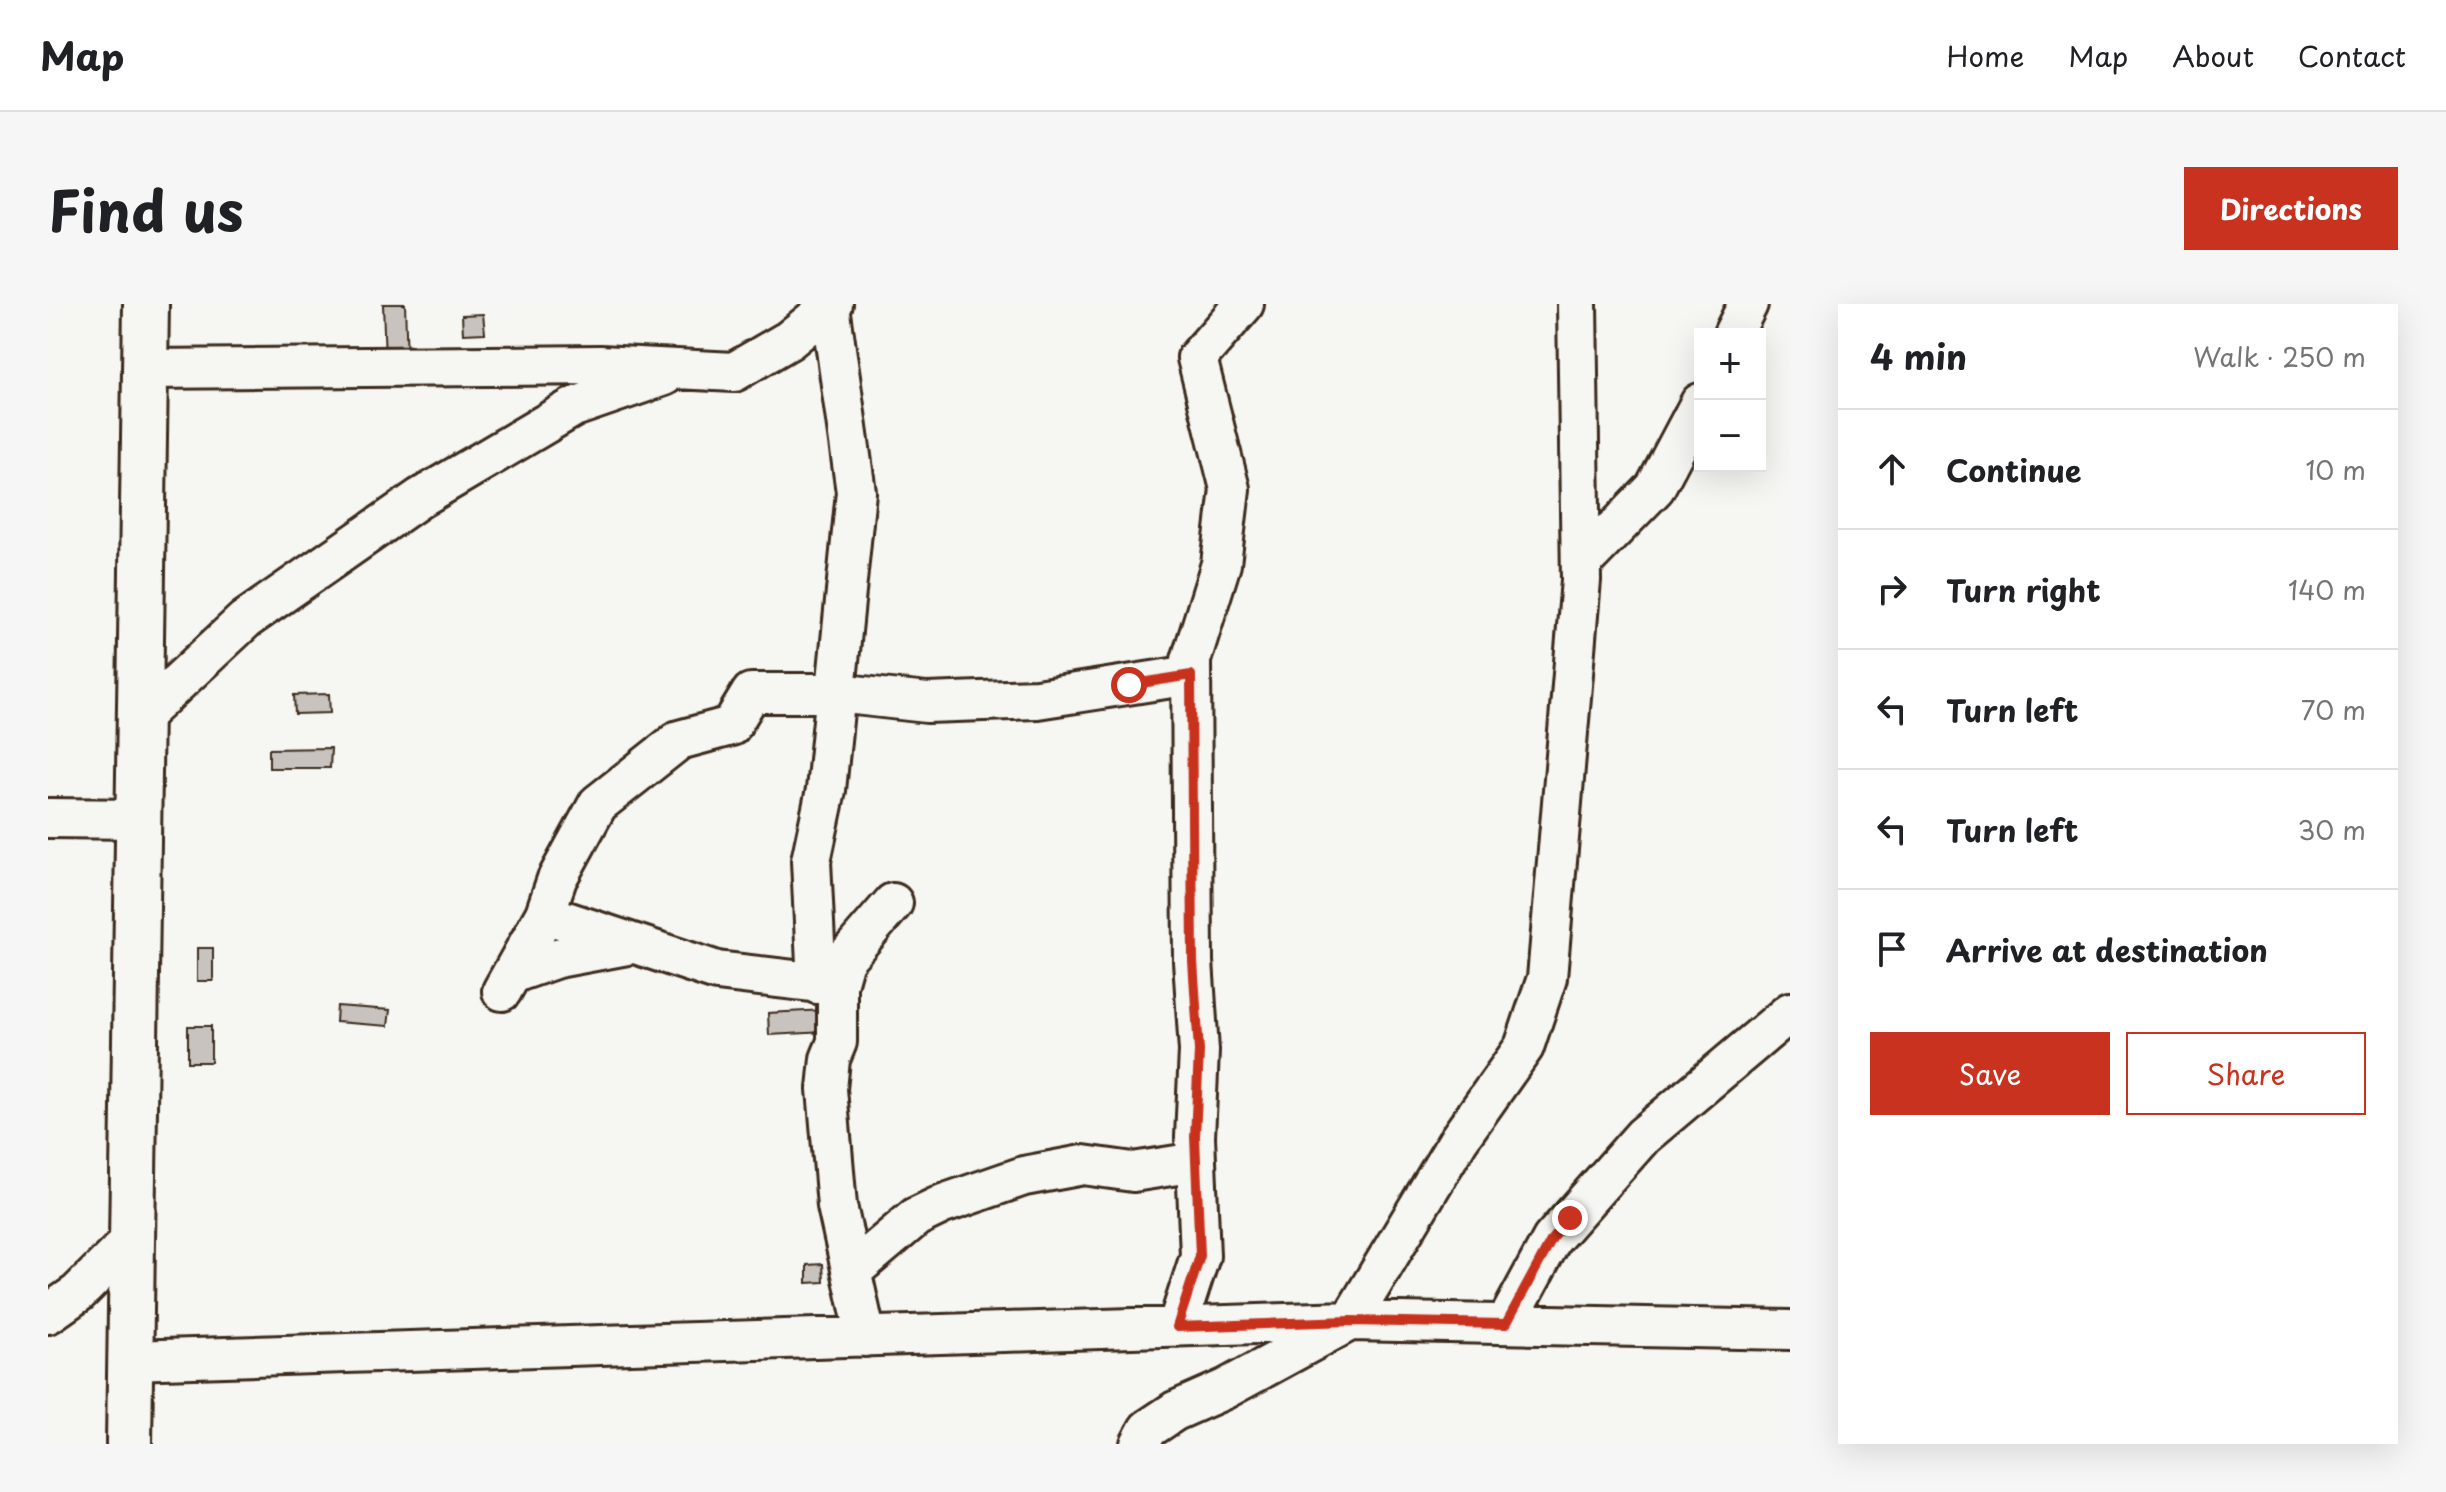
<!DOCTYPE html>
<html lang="en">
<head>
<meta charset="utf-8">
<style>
  body { margin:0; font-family:"Playpen Sans",sans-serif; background:#f6f6f6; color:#202124 }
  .controls { position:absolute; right:24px; top:24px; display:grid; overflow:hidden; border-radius:0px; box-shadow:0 8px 32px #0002 }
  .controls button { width:72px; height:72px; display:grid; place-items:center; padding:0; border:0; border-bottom:2px solid #e0e0e0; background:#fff; color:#202124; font:40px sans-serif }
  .stop { position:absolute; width:24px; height:24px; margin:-18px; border:6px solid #c8321e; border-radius:50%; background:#fff }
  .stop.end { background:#c8321e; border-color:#fff; box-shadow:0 2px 8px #0008 }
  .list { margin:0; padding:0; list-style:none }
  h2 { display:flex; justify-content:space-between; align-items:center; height:104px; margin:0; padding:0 32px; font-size:34px }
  h2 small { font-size:26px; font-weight:400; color:#757577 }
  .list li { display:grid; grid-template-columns:52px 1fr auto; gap:24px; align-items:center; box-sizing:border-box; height:120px; padding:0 32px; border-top:2px solid #e0e0e0 }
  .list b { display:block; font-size:30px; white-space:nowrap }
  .list em { font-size:26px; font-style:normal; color:#757577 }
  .actions { display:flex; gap:16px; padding:24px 32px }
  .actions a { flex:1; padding:18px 0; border:2px solid #c8321e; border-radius:0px; text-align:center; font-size:28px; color:#c8321e }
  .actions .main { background:#c8321e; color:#fff }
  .icon { flex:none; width:44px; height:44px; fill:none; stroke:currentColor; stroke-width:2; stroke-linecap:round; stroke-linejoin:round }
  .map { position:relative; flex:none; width:1742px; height:1140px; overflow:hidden; border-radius:0px }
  header { display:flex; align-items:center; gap:48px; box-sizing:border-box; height:112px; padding:0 40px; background:#fff; border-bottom:2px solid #e0e0e0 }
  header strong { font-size:38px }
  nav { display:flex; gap:44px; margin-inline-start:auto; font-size:28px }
  .intro { display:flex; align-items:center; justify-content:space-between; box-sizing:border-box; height:192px; padding:0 48px }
  h1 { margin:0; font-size:56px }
  .button { padding:20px 36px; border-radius:0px; background:#c8321e; color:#fff; font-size:28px; font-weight:700 }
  main { display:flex; gap:48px; padding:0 48px }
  aside { flex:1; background:#fff; border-radius:0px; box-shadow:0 8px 32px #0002 }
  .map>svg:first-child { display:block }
  .building { fill:#c8c3be; stroke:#3b2a1e; stroke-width:2 }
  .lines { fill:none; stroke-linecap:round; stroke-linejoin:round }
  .minor-casing { stroke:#3b2a1e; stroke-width:44 }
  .highway-casing { stroke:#3b2a1e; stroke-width:50 }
  .minor { stroke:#f6f6f2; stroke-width:38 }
  .highway { stroke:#f6f6f2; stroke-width:44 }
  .route { stroke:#c8321e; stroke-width:10 }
</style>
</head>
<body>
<header>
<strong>Map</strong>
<nav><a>Home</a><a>Map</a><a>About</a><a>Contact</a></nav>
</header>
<div class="intro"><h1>Find us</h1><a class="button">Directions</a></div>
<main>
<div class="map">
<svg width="1742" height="1140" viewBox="0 0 1742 1140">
  <rect width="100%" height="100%" fill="#f6f6f2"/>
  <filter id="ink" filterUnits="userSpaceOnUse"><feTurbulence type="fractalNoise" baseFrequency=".0125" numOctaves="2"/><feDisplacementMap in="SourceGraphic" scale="16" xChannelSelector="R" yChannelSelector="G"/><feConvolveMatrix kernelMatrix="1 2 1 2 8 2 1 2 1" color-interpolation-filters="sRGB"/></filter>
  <g filter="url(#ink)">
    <path class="building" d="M335,0H357L359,56L337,57Z
      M435,10L437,29L415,30L414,11Z
      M281,390L282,409L247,410L246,391Z
      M283,444L282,464H221V445Z
      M149,644H165V677H149Z
      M289,702L342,706L340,722L288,718Z
      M777,706L778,728L721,731L720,709Z
      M140,722H163V758H140Z
      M775,960L776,978L759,979V961Z"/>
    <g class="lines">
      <defs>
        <path id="minor" d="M1685,30L1700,0
          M97,65L552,61L686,68L741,36L785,0
          M1533,260L1607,184L1652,99
          M92,414L197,316L372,194L526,103L616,72
          M0,514L90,515
          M497,610L669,667L789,681
          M466,669L509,654L579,641
          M769,680L763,557L778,486L808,188L782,2
          M454,687L497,610L509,575L550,500L631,436L683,422L703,389H789L879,399L989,395L1143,371
          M804,967L868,913L895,900L976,872L1035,861L1085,868L1148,858
          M0,1010L30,989L82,937
          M1458,1020L1504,935L1595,832L1742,708
          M1129,1023L1152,952L1147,833L1151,747L1145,657L1143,356L1173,260L1182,185L1149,54L1196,0
          M818,1033L789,902L779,785L782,755L789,738V681L796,656L845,599
          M82,1056L1302,1017L1742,1026
          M1092,1140L1100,1125L1127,1107L1177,1085L1302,1017L1411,835L1476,743L1499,674L1533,276L1529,0"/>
        <path id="highway" d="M81,1140L98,0"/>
      </defs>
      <use href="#minor" class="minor-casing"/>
      <use href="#highway" class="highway-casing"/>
      <use href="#minor" class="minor"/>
      <use href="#highway" class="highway"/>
    </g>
  </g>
  <g class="lines" filter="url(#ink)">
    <path class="route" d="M1081,381L1143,371L1145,657L1151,747L1147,833L1152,952L1129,1023L1302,1017L1458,1020L1504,935L1522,914"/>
  </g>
</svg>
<div class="controls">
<button>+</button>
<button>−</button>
</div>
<div class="stop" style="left:1081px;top:381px"></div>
<div class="stop end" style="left:1522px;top:914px"></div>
</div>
<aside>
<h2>4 min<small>Walk · 250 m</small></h2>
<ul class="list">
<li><svg class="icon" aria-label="ahead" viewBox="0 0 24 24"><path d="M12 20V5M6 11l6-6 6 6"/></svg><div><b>Continue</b></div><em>10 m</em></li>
<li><svg class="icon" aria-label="right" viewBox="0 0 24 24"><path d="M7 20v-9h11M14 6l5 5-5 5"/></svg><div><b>Turn right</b></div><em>140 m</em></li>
<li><svg class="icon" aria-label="left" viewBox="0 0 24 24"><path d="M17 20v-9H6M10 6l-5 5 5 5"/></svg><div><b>Turn left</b></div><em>70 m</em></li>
<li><svg class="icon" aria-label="left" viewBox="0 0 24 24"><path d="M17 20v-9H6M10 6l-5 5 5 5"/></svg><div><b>Turn left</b></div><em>30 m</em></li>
<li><svg class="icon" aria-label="arrive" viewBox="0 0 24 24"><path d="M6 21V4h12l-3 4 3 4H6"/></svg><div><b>Arrive at destination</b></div></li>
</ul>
<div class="actions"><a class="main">Save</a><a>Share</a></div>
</aside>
</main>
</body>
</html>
